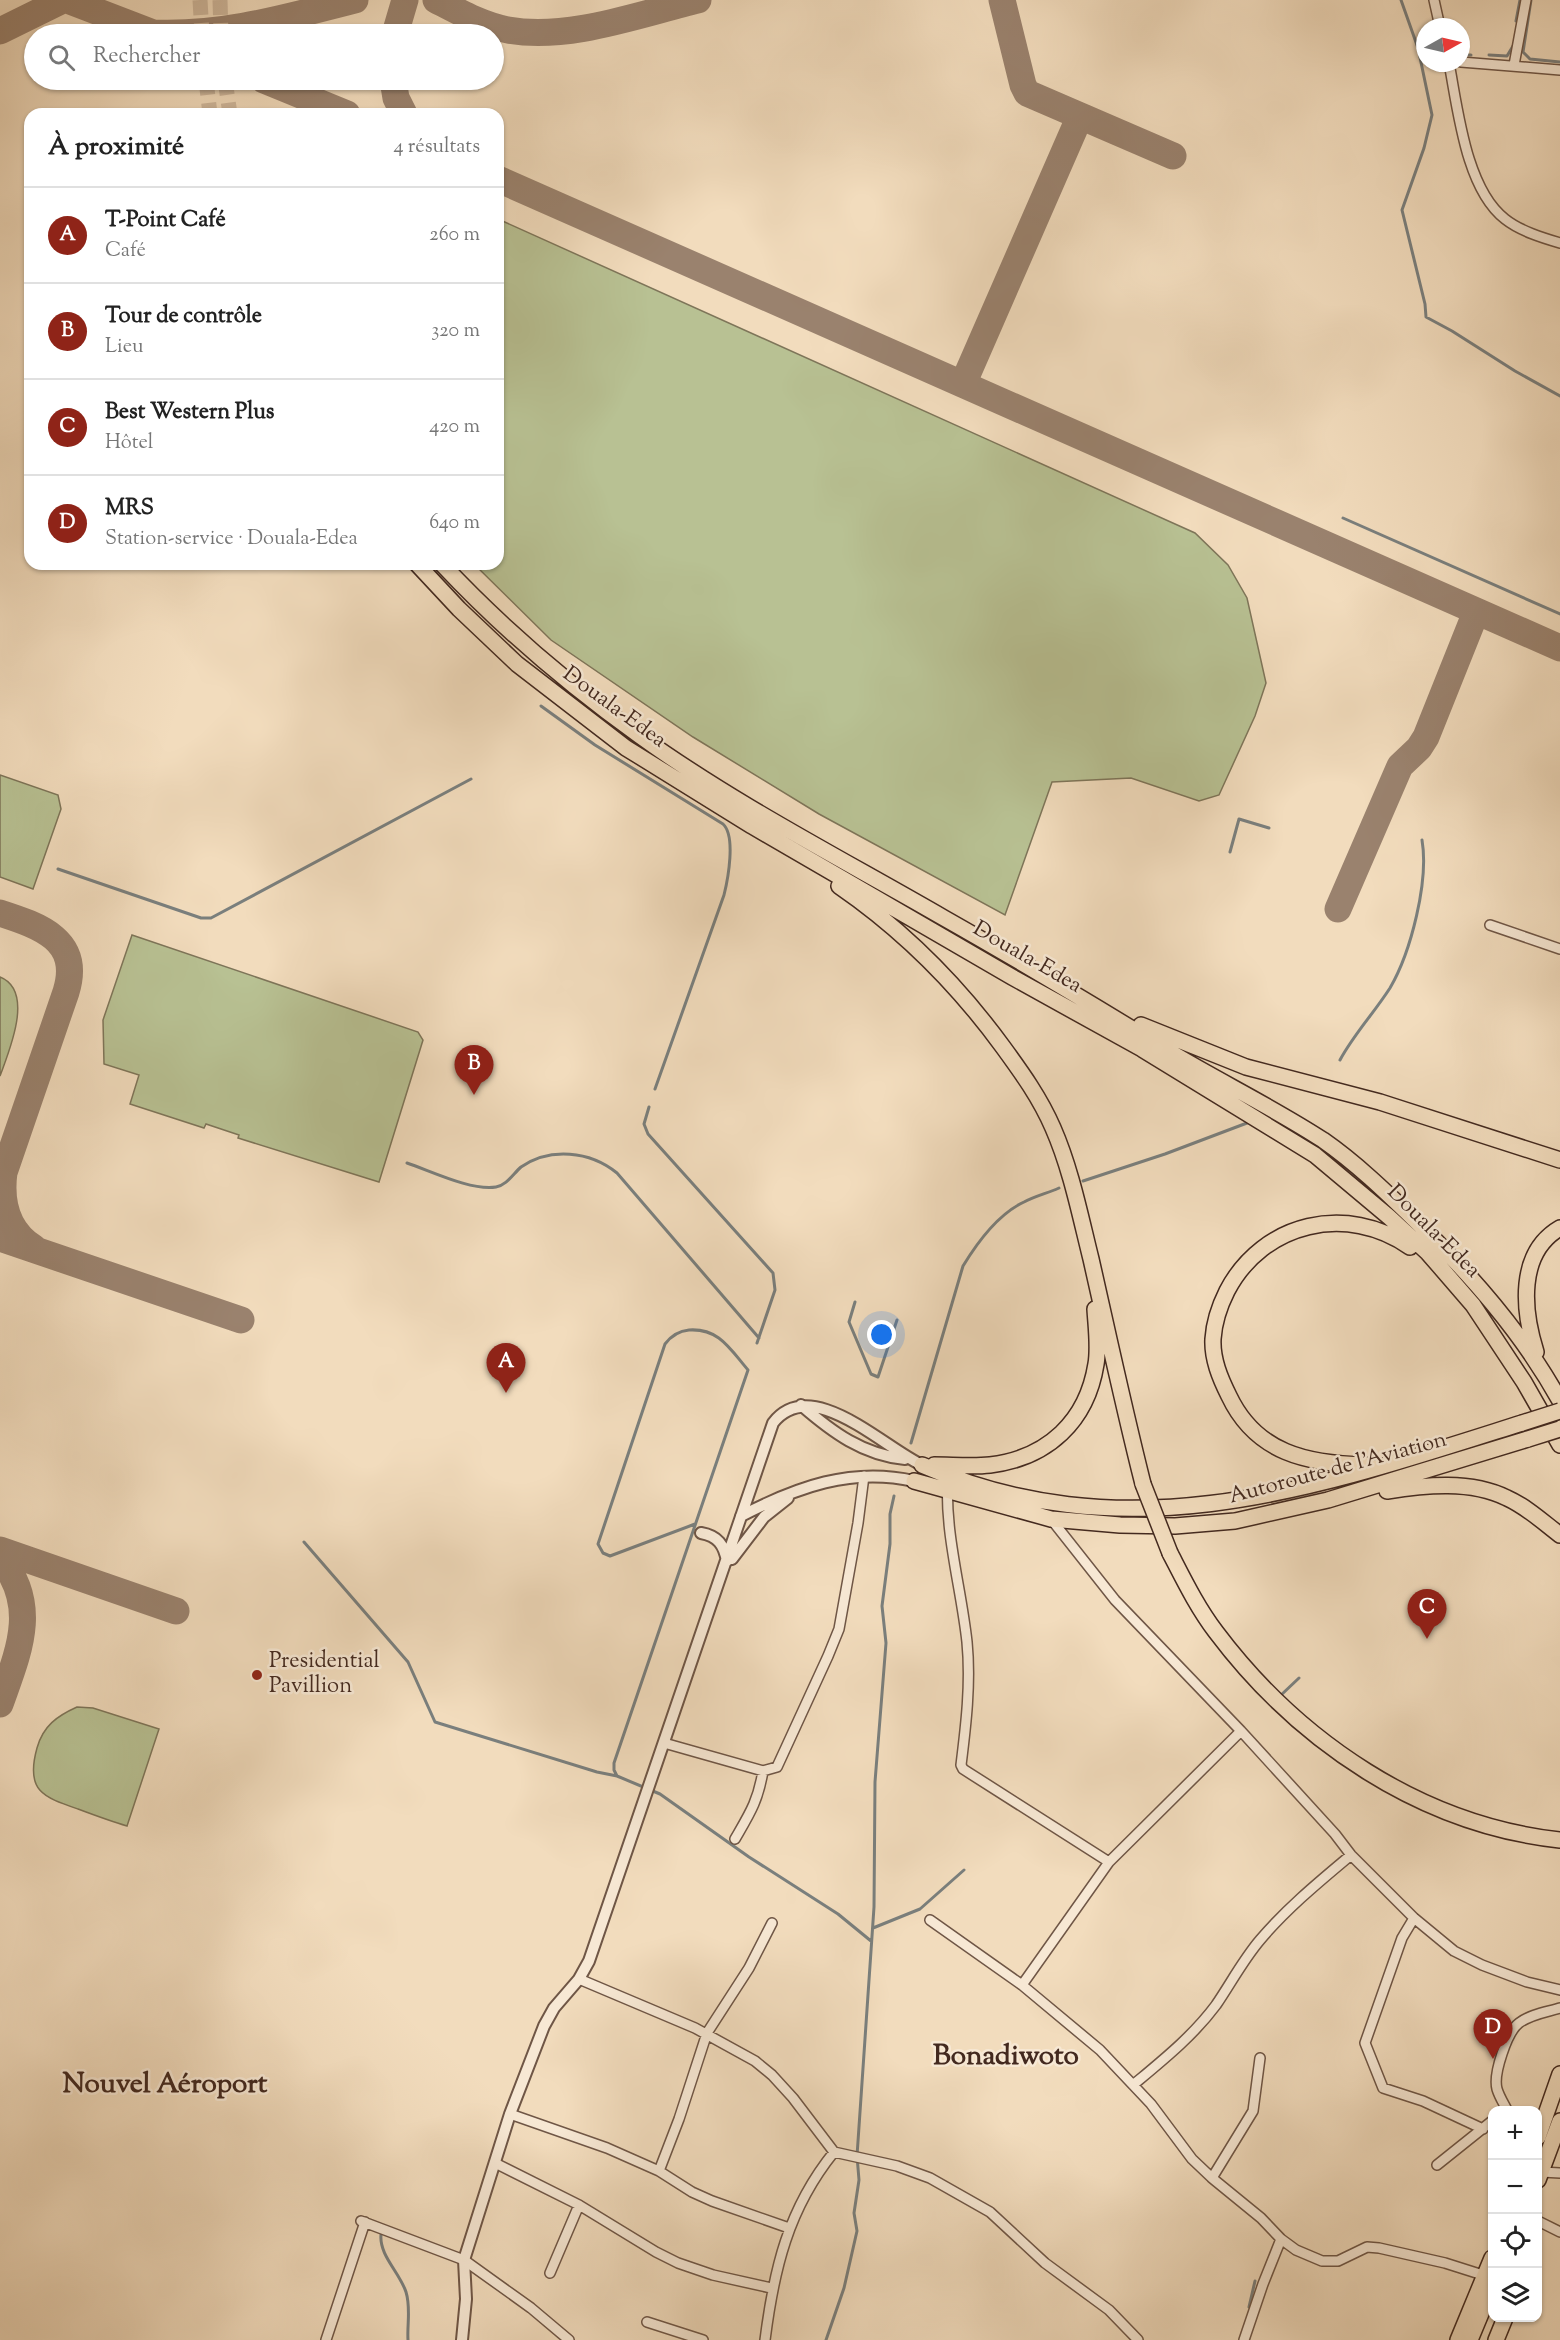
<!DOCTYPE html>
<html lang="fr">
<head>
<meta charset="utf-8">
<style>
  body { margin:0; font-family:"Sorts Mill Goudy",serif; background:#f2f2f2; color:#222 }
  .controls { position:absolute; right:18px; bottom:18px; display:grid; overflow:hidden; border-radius:12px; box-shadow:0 2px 4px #0004 }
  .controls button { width:54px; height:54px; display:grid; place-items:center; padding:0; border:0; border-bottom:2px solid #e0e0e0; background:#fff; color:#222; font:30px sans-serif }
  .compass { position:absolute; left:1416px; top:18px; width:54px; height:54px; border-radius:50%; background:#fff; box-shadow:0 2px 4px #0004; rotate:82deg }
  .you { position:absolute; left:882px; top:1335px; width:21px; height:21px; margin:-15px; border:4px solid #fff; border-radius:50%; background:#1a73e8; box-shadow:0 0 0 9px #1a73e833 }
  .badge { display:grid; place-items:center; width:39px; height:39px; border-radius:50%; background:#8f2418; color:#fff; font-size:20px; font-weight:700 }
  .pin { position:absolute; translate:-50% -50px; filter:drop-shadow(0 2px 3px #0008) }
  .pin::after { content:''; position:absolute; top:32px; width:21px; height:18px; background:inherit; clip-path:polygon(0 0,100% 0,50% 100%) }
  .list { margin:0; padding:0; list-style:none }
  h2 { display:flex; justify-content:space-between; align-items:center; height:78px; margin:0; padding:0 24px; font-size:26px }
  h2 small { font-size:20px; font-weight:400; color:#767676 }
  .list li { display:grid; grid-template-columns:39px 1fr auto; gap:18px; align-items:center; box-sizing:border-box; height:96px; padding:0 24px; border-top:2px solid #e0e0e0 }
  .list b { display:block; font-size:22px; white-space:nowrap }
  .list p { margin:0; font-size:20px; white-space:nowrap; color:#767676 }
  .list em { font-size:20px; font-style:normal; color:#767676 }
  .icon { flex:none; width:33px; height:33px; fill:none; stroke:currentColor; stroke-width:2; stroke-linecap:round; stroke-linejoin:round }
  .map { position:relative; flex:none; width:1560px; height:2340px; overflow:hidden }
  .search { position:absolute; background:#fff; box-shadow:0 2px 4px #0004; left:24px; top:24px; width:480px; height:66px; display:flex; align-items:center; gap:15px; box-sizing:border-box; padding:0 21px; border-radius:33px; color:#767676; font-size:22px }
  .panel { position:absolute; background:#fff; box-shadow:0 2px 4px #0004; left:24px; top:108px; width:480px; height:462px; border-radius:18px }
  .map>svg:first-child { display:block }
  .green { fill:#b8c193; stroke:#7e7559; stroke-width:1.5 }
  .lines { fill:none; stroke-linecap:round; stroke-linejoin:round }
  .stream { stroke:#7a7f7d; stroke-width:3 }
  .taxiway { stroke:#9a826e; stroke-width:27 }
  .trunk-tunnel { stroke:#cfb89d; stroke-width:15; stroke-dasharray:15 8; stroke-linecap:butt }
  .minor-casing { stroke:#6f5646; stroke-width:12 }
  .tertiary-casing { stroke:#6f5646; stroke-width:14 }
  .trunk-casing { stroke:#43291f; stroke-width:18 }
  .minor { stroke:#f7e8d4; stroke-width:9 }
  .tertiary { stroke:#f7e8d4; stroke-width:10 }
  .trunk { stroke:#f2dcbd; stroke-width:15 }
  .trunk-bridge-casing { stroke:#43291f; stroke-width:18; stroke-linecap:butt }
  .trunk-bridge { stroke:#f2dcbd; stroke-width:15 }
  .poi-dot { fill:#8f2418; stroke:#f7e8d4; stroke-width:2 }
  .labels { text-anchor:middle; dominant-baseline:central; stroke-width:5; stroke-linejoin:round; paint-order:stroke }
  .street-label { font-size:22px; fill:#43291f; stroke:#f7e8d4 }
  .poi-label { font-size:22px; fill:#43291f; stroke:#f7e8d4; text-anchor:start }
  .district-label { font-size:28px; font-weight:bold; fill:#43291f; stroke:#f7e8d4 }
</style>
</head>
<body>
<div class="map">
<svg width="1560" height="2340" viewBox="0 0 1560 2340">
  <rect width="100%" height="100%" fill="#f2dcbd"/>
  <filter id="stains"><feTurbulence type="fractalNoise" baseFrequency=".00333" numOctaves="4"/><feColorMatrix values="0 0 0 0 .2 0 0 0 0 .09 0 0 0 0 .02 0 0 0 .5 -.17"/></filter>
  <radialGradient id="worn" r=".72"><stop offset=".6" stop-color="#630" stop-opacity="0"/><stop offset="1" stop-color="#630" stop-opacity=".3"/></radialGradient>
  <path class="green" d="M498,219L1195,533L1228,565L1247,598L1266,683L1255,716L1219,795L1199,801L1131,778L1052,782L1005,915L819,814L693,737L551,640L474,564H498Z
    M0,775L58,795L61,809L33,889L0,877Z
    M132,935L418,1032L423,1040L379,1182L238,1138L239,1135L206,1124L204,1128L130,1104L139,1075L104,1064L103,1020Z
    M0,977C35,991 9,1051 0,1076Z
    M77,1707L93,1708L159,1729L127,1826C110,1821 94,1815 78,1809C43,1797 25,1791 37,1748C43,1726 57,1716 77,1707Z"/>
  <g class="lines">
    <path class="stream" d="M1401,0L1418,48L1432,115L1424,148L1402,210L1425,304L1426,317L1452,331L1515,371L1560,396
      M1531,0L1523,52L1530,59L1560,62
      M1516,21L1520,0
      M1461,55H1471
      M1489,55L1507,56L1513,46
      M1343,518L1560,614
      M541,706L595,745L723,824C736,836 728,879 724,895L655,1089
      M1230,852L1239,819L1269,828
      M58,869L201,918H211L471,779
      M1340,1060C1354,1034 1374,1013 1390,988C1411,952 1429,881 1422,840
      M649,1107L644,1124L648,1134L773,1273L775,1290L757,1343
      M407,1163C431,1171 471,1191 496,1187C507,1185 513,1174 521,1167C550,1147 590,1151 617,1173L759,1338
      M1083,1181L1165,1154L1247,1123
      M855,1302L849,1322L871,1374L878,1377L897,1320
      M911,1443L963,1266C977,1243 998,1214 1024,1202C1035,1196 1048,1193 1059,1188
      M304,1542L408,1662L435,1722L597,1772L617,1776L660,1794L749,1857L838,1914L871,1941
      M1280,1696L1299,1678
      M617,1776L614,1770V1763L748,1370C730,1349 719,1328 689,1330C678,1331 671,1336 665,1344L598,1544L603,1553L610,1556L695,1524
      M873,1928L920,1909L964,1870
      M381,2235C379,2255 400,2273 406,2292C411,2308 407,2324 408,2340
      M1249,2307L1255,2281
      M826,2340L844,2288L857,2231L854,2213L859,2180L857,2156L874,1907L875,1782L886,1643L882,1606L890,1544V1514L894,1496"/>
    <path class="taxiway" d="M67,0L156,34
      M436,0C459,12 482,25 508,30C568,41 640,14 698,0
      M1002,0L1023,85L1027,93L1173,156
      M0,31L63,0
      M153,33C225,36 287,17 355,0
      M395,34L405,0
      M264,80L347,114
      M393,80L396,98L404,114
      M498,179L1560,648
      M963,384L1080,116
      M1338,909L1400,766L1419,748L1426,737L1476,612
      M0,913C40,926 82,940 66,992L0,1184
      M4,1172C0,1203 7,1231 34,1248
      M0,1238L241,1320
      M0,1550L176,1611
      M0,1558C40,1606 18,1653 0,1704"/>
    <path class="trunk-tunnel" d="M200,0L202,34
      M220,0L221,34
      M206,80L210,114
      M225,80L230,114"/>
    <defs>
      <path id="minor" d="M1434,0L1440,27
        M1461,62L1560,70
        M1449,63C1458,110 1466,189 1505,219C1520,231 1543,238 1560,243
        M1514,65L1526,0
        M1490,925L1560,949
        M948,1475C944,1532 961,1586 967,1642C971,1683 966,1725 961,1765L963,1769L1109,1862
        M1051,1519L1115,1600L1241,1731L1335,1834L1351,1855L1414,1918L1454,1951L1482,1965L1527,1982L1560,1990
        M664,1743L763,1771L777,1767L828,1656L839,1629L858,1523L864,1476
        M735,1839C750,1813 758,1801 763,1771
        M1414,1918L1402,1938L1365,2043L1383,2088L1423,2101L1483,2129
        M930,1920L1022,1985L1100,2050L1151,2104L1192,2159L1212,2178L1261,2218L1281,2239L1296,2250L1322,2261H1338L1367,2247L1379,2248L1445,2263L1486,2276
        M579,1979L695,2028L755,2061L772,2075L793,2098L834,2152L897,2166L930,2178L990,2212L1045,2263L1109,2310L1138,2340
        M1022,1985L1109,1862L1241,1731
        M1133,2085C1163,2060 1193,2036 1216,2005C1231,1983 1243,1960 1260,1940C1287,1908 1320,1881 1351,1855
        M1507,2110C1504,2104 1499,2096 1497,2089C1493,2074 1507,2032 1519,2023C1531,2014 1547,2012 1560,2008
        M510,2114L607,2148L659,2171L692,2192L712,2201L789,2228
        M495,2163L579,2205L656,2252L678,2263L713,2275L771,2288
        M1437,2165L1492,2121
        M659,2171L679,2119L707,2033L749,1968L772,1923
        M1542,2172L1560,2173
        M1212,2178L1253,2111L1260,2058
        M361,2221L464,2260L531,2308L569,2340
        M1538,2221L1560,2232
        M550,2273L579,2205
        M647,2322L703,2340
        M326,2340L365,2222
        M765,2340C774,2269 788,2209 834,2152
        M1244,2340L1263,2284L1281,2239"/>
      <path id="tertiary" d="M801,1405C832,1432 863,1455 905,1459
        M741,1516C797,1487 851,1467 914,1481
        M701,1533C718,1536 724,1545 727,1561
        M732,1559L764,1517L788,1498
        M462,2340L466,2299L464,2260L510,2114L544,2026L554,2008L579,1979L589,1961L773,1423C811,1374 883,1447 922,1465"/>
      <path id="trunk" d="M417,564L459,609L517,664L626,748L752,826L1012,977L1142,1049L1315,1155L1389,1217L1428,1253L1473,1305L1524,1382L1560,1445
        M442,564C502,628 569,685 640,736C736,805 842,859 944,918C1020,961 1095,1006 1170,1052C1220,1082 1274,1108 1323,1140C1356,1163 1385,1191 1414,1219C1470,1274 1522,1332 1560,1401
        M839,886C903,930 957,984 1003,1047C1022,1073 1040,1098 1053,1128C1071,1169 1080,1215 1091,1259C1108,1334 1124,1409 1143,1484
        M1141,1025L1246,1067L1380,1102L1560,1160
        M1536,1352C1523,1311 1517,1253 1560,1228
        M922,1465C1129,1555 1320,1487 1522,1423
        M934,1465C952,1465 972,1467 990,1465C1048,1458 1087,1421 1096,1364C1099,1347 1096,1326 1095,1309
        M1366,1465C1307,1464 1256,1453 1229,1396C1220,1378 1212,1359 1213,1339C1214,1323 1220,1305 1227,1291C1263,1222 1347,1203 1410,1247
        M914,1481L1051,1519L1120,1525L1175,1526L1235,1521L1328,1500L1528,1439
        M1387,1491C1425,1485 1471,1480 1507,1498C1527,1507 1543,1522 1560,1535
        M1170,1553C1184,1580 1197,1607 1216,1632C1298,1741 1421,1825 1560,1840
        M1538,2137L1560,2074
        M1538,2180L1560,2121
        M1458,2340L1492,2258
        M1470,2340L1492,2287
        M1496,2340L1505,2318"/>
    </defs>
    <use href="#minor" class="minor-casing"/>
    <use href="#tertiary" class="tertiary-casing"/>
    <use href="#trunk" class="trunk-casing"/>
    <use href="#minor" class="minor"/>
    <use href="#tertiary" class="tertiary"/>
    <use href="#trunk" class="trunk"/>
    <defs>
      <path id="trunk-bridge" d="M1522,1423L1560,1411
        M1528,1439L1560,1429
        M1143,1484L1170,1553"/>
    </defs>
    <use href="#trunk-bridge" class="trunk-bridge-casing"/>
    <use href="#trunk-bridge" class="trunk-bridge"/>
  </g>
  <circle class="poi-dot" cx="257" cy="1675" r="6"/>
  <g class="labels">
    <g class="street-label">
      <text transform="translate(614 708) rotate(36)">Douala-Edea</text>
      <text transform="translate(1027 958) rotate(30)">Douala-Edea</text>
      <text transform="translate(1433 1232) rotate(45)">Douala-Edea</text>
      <text transform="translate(1338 1469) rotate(-15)">Autoroute de l'Aviation</text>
    </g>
    <g class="poi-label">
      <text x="269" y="1662">Presidential<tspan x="269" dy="25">Pavillion</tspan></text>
    </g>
    <g class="district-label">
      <text x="1006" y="2057">Bonadiwoto</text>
      <text x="165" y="2085">Nouvel Aéroport</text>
    </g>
  </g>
  <rect width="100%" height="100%" filter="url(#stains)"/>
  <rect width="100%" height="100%" fill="url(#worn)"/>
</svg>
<div class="controls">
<button>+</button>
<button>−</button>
<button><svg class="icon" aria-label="locate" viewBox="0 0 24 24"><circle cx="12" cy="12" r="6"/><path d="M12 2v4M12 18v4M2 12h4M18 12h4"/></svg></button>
<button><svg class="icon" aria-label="layers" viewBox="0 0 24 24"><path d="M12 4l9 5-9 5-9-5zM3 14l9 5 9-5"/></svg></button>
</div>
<svg class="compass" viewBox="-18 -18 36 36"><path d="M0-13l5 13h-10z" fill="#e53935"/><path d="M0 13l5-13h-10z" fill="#767676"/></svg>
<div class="you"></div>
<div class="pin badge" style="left:506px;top:1393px">A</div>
<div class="pin badge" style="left:474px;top:1095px">B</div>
<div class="pin badge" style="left:1427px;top:1639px">C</div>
<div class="pin badge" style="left:1493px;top:2059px">D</div>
<div class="search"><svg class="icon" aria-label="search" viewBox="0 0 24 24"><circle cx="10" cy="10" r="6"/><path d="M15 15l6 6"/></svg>Rechercher</div>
<section class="panel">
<h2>À proximité<small>4 résultats</small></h2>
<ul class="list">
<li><span class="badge">A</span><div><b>T-Point Café</b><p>Café</p></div><em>260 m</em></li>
<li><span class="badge">B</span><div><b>Tour de contrôle</b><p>Lieu</p></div><em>320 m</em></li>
<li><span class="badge">C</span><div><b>Best Western Plus</b><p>Hôtel</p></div><em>420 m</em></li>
<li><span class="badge">D</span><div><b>MRS</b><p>Station-service · Douala-Edea</p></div><em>640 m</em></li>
</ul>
</section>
</div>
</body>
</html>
